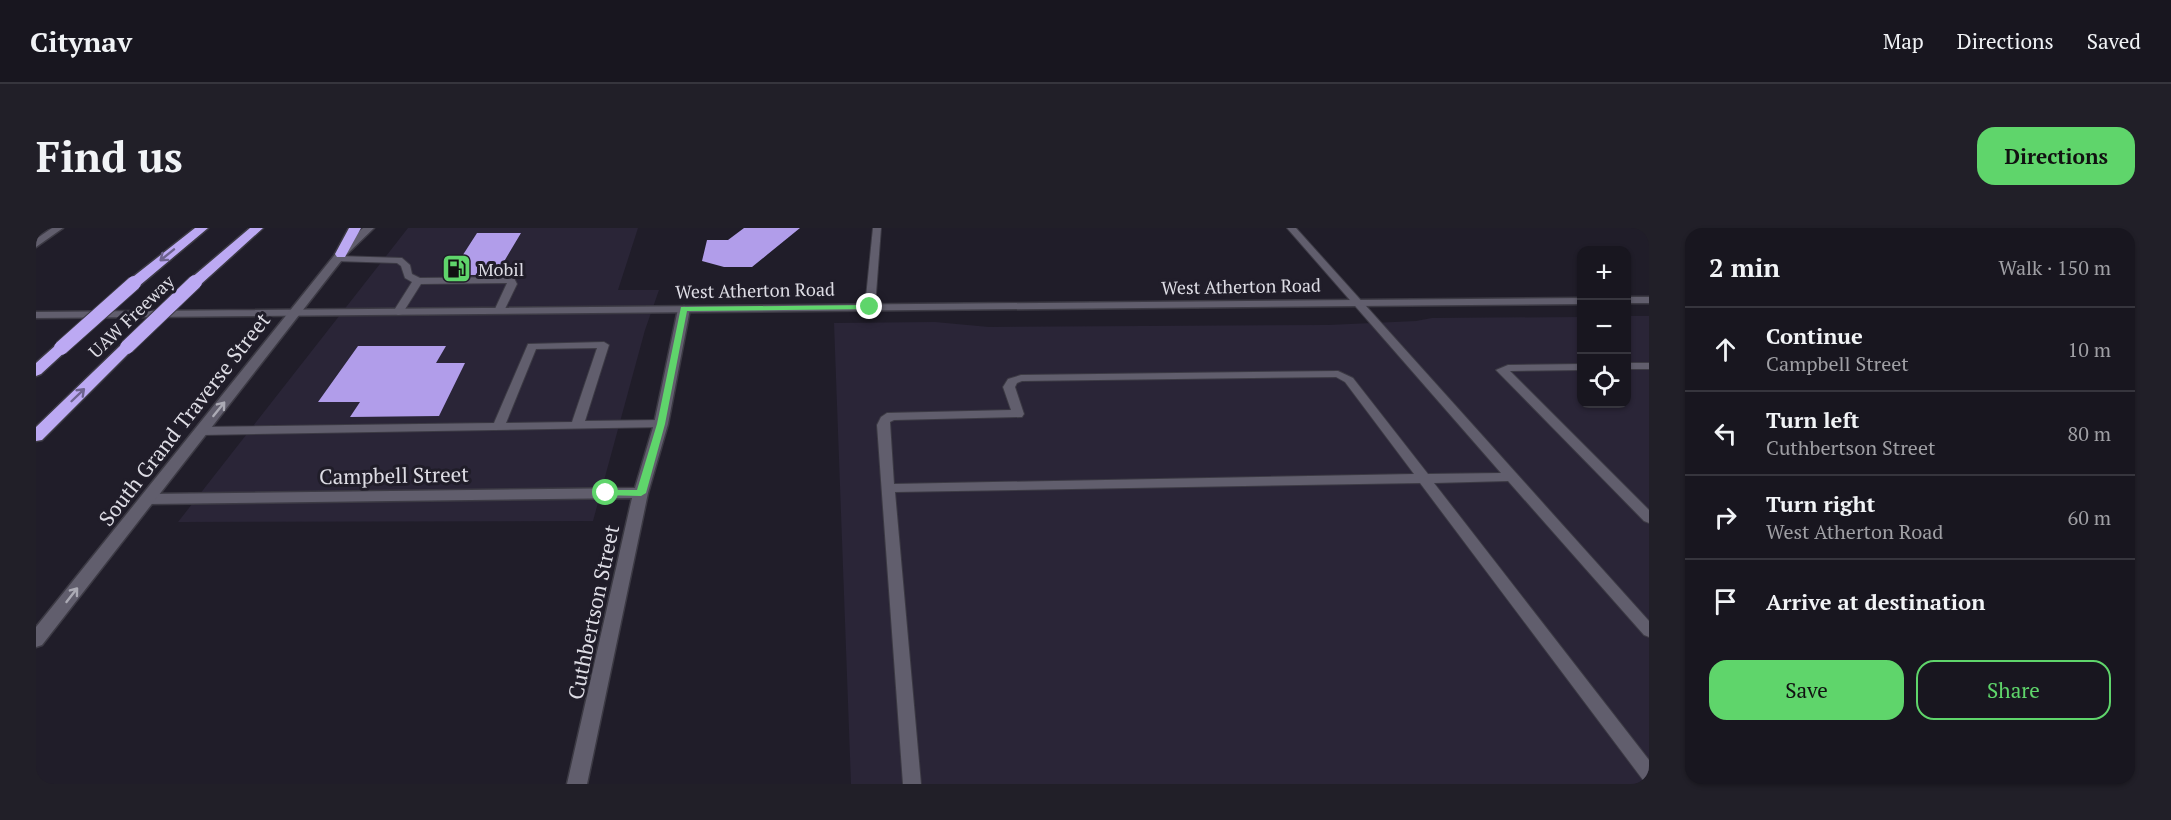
<!DOCTYPE html>
<html lang="en">
<head>
<meta charset="utf-8">
<style>
  body { margin:0; font-family:"PT Serif",serif; background:#211f28; color:#f1f3f6 }
  .controls { position:absolute; right:18px; top:18px; display:grid; overflow:hidden; border-radius:12px; box-shadow:0 2px 4px #0004 }
  .controls button { width:54px; height:54px; display:grid; place-items:center; padding:0; border:0; border-bottom:2px solid #36353d; background:#18161f; color:#f1f3f6; font:30px sans-serif }
  .stop { position:absolute; width:18px; height:18px; margin:-14px; border:4px solid #5fd56b; border-radius:50%; background:#fff }
  .stop.end { background:#5fd56b; border-color:#fff; box-shadow:0 2px 6px #0008 }
  .list { margin:0; padding:0; list-style:none }
  h2 { display:flex; justify-content:space-between; align-items:center; height:78px; margin:0; padding:0 24px; font-size:26px }
  h2 small { font-size:20px; font-weight:400; color:#9f9fa4 }
  .list li { display:grid; grid-template-columns:39px 1fr auto; gap:18px; align-items:center; box-sizing:border-box; height:84px; padding:0 24px; border-top:2px solid #36353d }
  .list b { display:block; font-size:22px; white-space:nowrap }
  .list p { margin:0; font-size:20px; white-space:nowrap; color:#9f9fa4 }
  .list em { font-size:20px; font-style:normal; color:#9f9fa4 }
  .actions { display:flex; gap:12px; padding:18px 24px }
  .actions a { flex:1; padding:14px 0; border:2px solid #5fd56b; border-radius:18px; text-align:center; font-size:21px; color:#5fd56b }
  .actions .main { background:#5fd56b; color:#111 }
  .icon { flex:none; width:33px; height:33px; fill:none; stroke:currentColor; stroke-width:2; stroke-linecap:round; stroke-linejoin:round }
  .map { position:relative; flex:none; width:1613px; height:556px; overflow:hidden; border-radius:18px }
  header { display:flex; align-items:center; gap:36px; box-sizing:border-box; height:84px; padding:0 30px; background:#18161f; border-bottom:2px solid #36353d }
  header strong { font-size:28px }
  nav { display:flex; gap:33px; margin-inline-start:auto; font-size:21px }
  .intro { display:flex; align-items:center; justify-content:space-between; box-sizing:border-box; height:144px; padding:0 36px }
  h1 { margin:0; font-size:42px }
  .button { padding:15px 27px; border-radius:18px; background:#5fd56b; color:#111; font-size:21px; font-weight:700 }
  main { display:flex; gap:36px; padding:0 36px }
  aside { flex:1; background:#18161f; border-radius:18px; box-shadow:0 2px 4px #0004 }
  .map>svg:first-child { display:block }
  .built { fill:#2a2537 }
  .building { fill:#b19dea }
  .lines { fill:none; stroke-linecap:round; stroke-linejoin:round }
  .service-casing { stroke:#3c3a44; stroke-width:2 }
  .minor-casing { stroke:#3c3a44; stroke-width:3 }
  .tertiary-casing { stroke:#3c3a44; stroke-width:3 }
  .secondary-casing { stroke:#3c3a44; stroke-width:3 }
  .motorway-casing { stroke:#3c3a44; stroke-width:3 }
  .service { fill:#615e6d; fill-rule:evenodd }
  .minor { fill:#615e6d; fill-rule:evenodd }
  .tertiary { fill:#615e6d; fill-rule:evenodd }
  .secondary { fill:#615e6d; fill-rule:evenodd }
  .motorway { fill:#bca9f3; fill-rule:evenodd }
  .motorway-bridge-casing { stroke:#3c3a44; stroke-width:16; stroke-linecap:butt }
  .motorway-bridge { stroke:#bca9f3; stroke-width:14 }
  .oneway { stroke:#6e638e }
  .oneway2 { stroke:#abaab4 }
  .route { fill:#5fd56b }
  .labels { text-anchor:middle; dominant-baseline:central; stroke-width:6; stroke-linejoin:round; paint-order:stroke }
  .far-poi-label { font-size:18px; fill:#dddce4; stroke:#201d29; text-anchor:start }
  .far-street-label { font-size:18px; fill:#dddce4; stroke:#201d29 }
  .street-label { font-size:21px; fill:#dddce4; stroke:#201d29 }
</style>
</head>
<body>
<header>
<strong>Citynav</strong>
<nav><a>Map</a><a>Directions</a><a>Saved</a></nav>
</header>
<div class="intro"><h1>Find us</h1><a class="button">Directions</a></div>
<main>
<div class="map">
<svg width="1613" height="556" viewBox="0 0 1613 556">
  <rect width="100%" height="100%" fill="#201d29"/>
  <path class="built" d="M372,0H602L582,62H623L609,102L557,293L142,294Z
    M1591,88H1613V556H815L798,95L899,94L953,99L1292,97L1380,93L1396,90L1545,89L1546,176H1590Z"/>
  <path class="building" d="M708,0H764L716,39H688L666,33L671,12H692Z
    M441,5H485L460,47H414Z
    M322,118H410L400,135H429L403,188L314,189L324,174H282Z"/>
  <g class="lines">
    <defs>
      <path id="service" d="M837,0H845L839,79L834,82L829,79Z
        M1251,0H1260L1613,393V409L1608,407L1472,253L1398,255L1613,532V554L1607,552L1384,255L859,264L885,556H867L841,197L845,189L851,185L975,182L967,159L972,151L985,147L1302,143L1317,150L1392,246L1465,245ZM1300,149L1309,154L1378,246L858,256L854,194L858,192L986,189L988,186L979,159L981,155L986,153Z
        M302,28L366,30L374,37L376,46L384,50L475,49L478,50L481,56L467,85H459L458,83L471,55L385,56L366,86L362,87L357,84L376,54L369,50L365,38L361,35L299,33L297,31Z
        M568,114L573,117L549,193L625,192L629,193L631,196L629,199L166,207L160,203L166,199L458,195L492,116ZM561,120L536,194L470,195L500,121Z
        M1590,135H1613V141H1590Z
        M1546,136V142L1474,143L1613,282V295L1608,293L1460,142L1472,137Z"/>
      <path id="minor" d="M648,78L654,81L632,196L612,265L551,556H531L596,270L112,276L105,271L112,266L599,260L618,196L642,81Z"/>
      <path id="tertiary" d="M1590,69H1613V75H1590Z
        M1546,70V76L0,90V84Z"/>
      <path id="secondary" d="M16,0H27L0,19V11Z
        M327,0H338L309,28L6,417L0,419V399L301,24Z"/>
      <path id="motorway" d="M159,0H172L103,58H93L91,55L93,52Z
        M214,0H227L164,57H154L152,54L154,51Z
        M313,0H325L309,29H301L299,26Z
        M91,115L98,119L96,122L6,212L0,213V199L86,116Z
        M25,116L30,117L32,120L30,123L5,146L0,148V135L20,117Z"/>
    </defs>
    <use href="#service" class="service-casing"/>
    <use href="#minor" class="minor-casing"/>
    <use href="#tertiary" class="tertiary-casing"/>
    <use href="#secondary" class="secondary-casing"/>
    <use href="#motorway" class="motorway-casing"/>
    <use href="#service" class="service"/>
    <use href="#minor" class="minor"/>
    <use href="#tertiary" class="tertiary"/>
    <use href="#secondary" class="secondary"/>
    <use href="#motorway" class="motorway"/>
    <defs>
      <path id="motorway-bridge" d="M91,119L159,54
        M25,120L98,55"/>
    </defs>
    <use href="#motorway-bridge" class="motorway-bridge-casing"/>
    <use href="#motorway-bridge" class="motorway-bridge"/>
  </g>
  <defs><path id="oneway-shaft" d="M-6 0H5M1.5-3L5.5 0L1.5 3" fill="none" stroke-width="1.6" stroke-linecap="round" stroke-linejoin="round" transform="scale(1.5)"/></defs>
  <g class="oneway">
    <use href="#oneway-shaft" transform="translate(131 27) rotate(141)"/>
    <use href="#oneway-shaft" transform="translate(42 167) rotate(-44)"/>
  </g>
  <g class="oneway2">
    <use href="#oneway-shaft" transform="translate(183 181) rotate(-51)"/>
    <use href="#oneway-shaft" transform="translate(36 367) rotate(-52)"/>
  </g>
  <path class="route" d="M834,77L836,81L651,83L629,196L610,265L605,268L566,267V263L570,262H601L621,196L645,79Z"/>
  <defs>
    <symbol id="fuel-square" viewBox="-11 -11 22 22"><rect x="-9" y="-9" width="18" height="18" rx="4" fill="#5fd56b" stroke="#201d29"/><path d="M-5.5-6h7V0h2V4h1.3V-2.5L3-4.5l.8-.8L6-3V5H2.5V1h-1V6h-7ZM-4.2-4.7v3.2H.2V-4.7Z" fill="#111"/></symbol>
  </defs>
  <g fill-rule="evenodd">
    <use href="#fuel-square" x="404" y="24" width="33" height="33"/>
  </g>
  <g class="labels">
    <g class="far-poi-label">
      <text x="442" y="41">Mobil</text>
    </g>
    <g class="far-street-label">
      <text transform="translate(1205 58) rotate(-1)">West Atherton Road</text>
      <text transform="translate(719 62) rotate(-1)">West Atherton Road</text>
      <text transform="translate(95 88) rotate(-44)">UAW Freeway</text>
    </g>
    <g class="street-label">
      <text transform="translate(148 191) rotate(-52)">South Grand Traverse Street</text>
      <text transform="translate(358 247) rotate(-1)">Campbell Street</text>
      <text transform="translate(557 384) rotate(-78)">Cuthbertson Street</text>
    </g>
  </g>
</svg>
<div class="controls">
<button>+</button>
<button>−</button>
<button><svg class="icon" aria-label="locate" viewBox="0 0 24 24"><circle cx="12" cy="12" r="6"/><path d="M12 2v4M12 18v4M2 12h4M18 12h4"/></svg></button>
</div>
<div class="stop" style="left:570px;top:265px"></div>
<div class="stop end" style="left:834px;top:79px"></div>
</div>
<aside>
<h2>2 min<small>Walk · 150 m</small></h2>
<ul class="list">
<li><svg class="icon" aria-label="ahead" viewBox="0 0 24 24"><path d="M12 20V5M6 11l6-6 6 6"/></svg><div><b>Continue</b><p>Campbell Street</p></div><em>10 m</em></li>
<li><svg class="icon" aria-label="left" viewBox="0 0 24 24"><path d="M17 20v-9H6M10 6l-5 5 5 5"/></svg><div><b>Turn left</b><p>Cuthbertson Street</p></div><em>80 m</em></li>
<li><svg class="icon" aria-label="right" viewBox="0 0 24 24"><path d="M7 20v-9h11M14 6l5 5-5 5"/></svg><div><b>Turn right</b><p>West Atherton Road</p></div><em>60 m</em></li>
<li><svg class="icon" aria-label="arrive" viewBox="0 0 24 24"><path d="M6 21V4h12l-3 4 3 4H6"/></svg><div><b>Arrive at destination</b></div></li>
</ul>
<div class="actions"><a class="main">Save</a><a>Share</a></div>
</aside>
</main>
</body>
</html>
